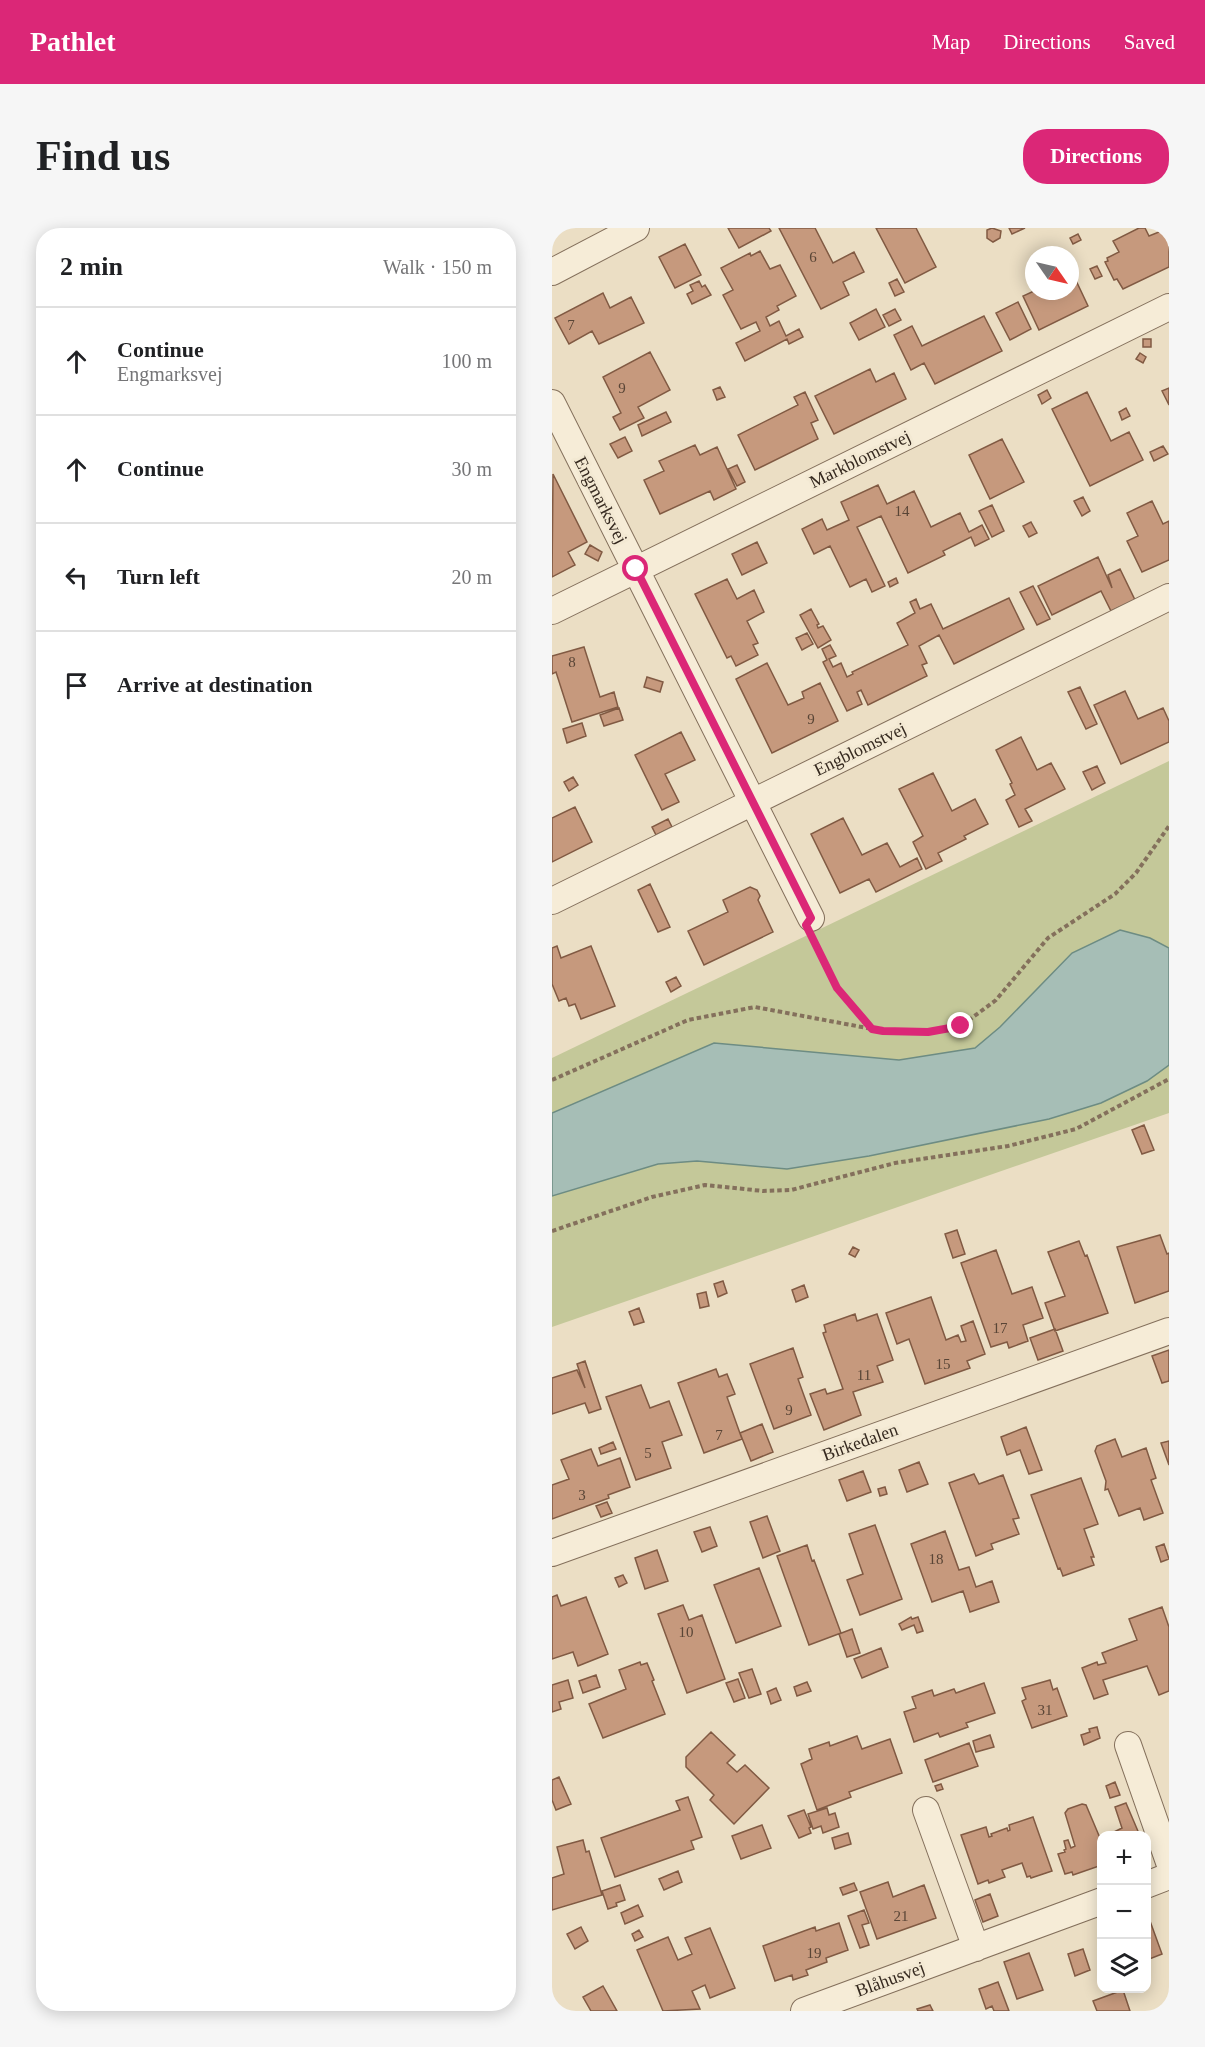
<!DOCTYPE html>
<html lang="en">
<head>
<meta charset="utf-8">
<style>
  body { margin:0; font-family:Georgia,serif; background:#f6f6f6; color:#202124 }
  .controls { position:absolute; right:18px; bottom:18px; display:grid; overflow:hidden; border-radius:12px; box-shadow:0 3px 15px #0003 }
  .controls button { width:54px; height:54px; display:grid; place-items:center; padding:0; border:0; border-bottom:2px solid #e0e0e0; background:#fff; color:#202124; font:30px sans-serif }
  .compass { position:absolute; left:473px; top:18px; width:54px; height:54px; border-radius:50%; background:#fff; box-shadow:0 3px 15px #0003; rotate:124deg }
  .stop { position:absolute; width:18px; height:18px; margin:-14px; border:4px solid #db2777; border-radius:50%; background:#fff }
  .stop.end { background:#db2777; border-color:#fff; box-shadow:0 2px 6px #0008 }
  .list { margin:0; padding:0; list-style:none }
  h2 { display:flex; justify-content:space-between; align-items:center; height:78px; margin:0; padding:0 24px; font-size:26px }
  h2 small { font-size:20px; font-weight:400; color:#757577 }
  .list li { display:grid; grid-template-columns:39px 1fr auto; gap:18px; align-items:center; box-sizing:border-box; height:108px; padding:0 24px; border-top:2px solid #e0e0e0 }
  .list b { display:block; font-size:22px; white-space:nowrap }
  .list p { margin:0; font-size:20px; white-space:nowrap; color:#757577 }
  .list em { font-size:20px; font-style:normal; color:#757577 }
  .icon { flex:none; width:33px; height:33px; fill:none; stroke:currentColor; stroke-width:2; stroke-linecap:round; stroke-linejoin:round }
  .map { position:relative; flex:none; width:617px; height:1783px; overflow:hidden; border-radius:24px }
  header { display:flex; align-items:center; gap:36px; box-sizing:border-box; height:84px; padding:0 30px; background:#db2777; color:#fff }
  header strong { font-size:28px }
  nav { display:flex; gap:33px; margin-inline-start:auto; font-size:21px }
  .intro { display:flex; align-items:center; justify-content:space-between; box-sizing:border-box; height:144px; padding:0 36px }
  h1 { margin:0; font-size:42px }
  .button { padding:15px 27px; border-radius:24px; background:#db2777; color:#fff; font-size:21px; font-weight:700 }
  main { display:flex; gap:36px; padding:0 36px }
  aside { flex:1; background:#fff; border-radius:24px; box-shadow:0 3px 15px #0003 }
  .map>svg:first-child { display:block }
  .green { fill:#c4c899 }
  .water { fill:#a6beb6; stroke:#6d8c83; stroke-width:1.5 }
  .building { fill:#c6997d; stroke:#815a43; stroke-width:1.5 }
  .lines { fill:none; stroke-linecap:round; stroke-linejoin:round }
  .minor-casing { stroke:#84705c; stroke-width:28 }
  .path { stroke:#84705c; stroke-width:4; stroke-dasharray:4.5 3; stroke-linecap:butt }
  .minor { stroke:#f6ecd7; stroke-width:26 }
  .route { stroke:#db2777; stroke-width:8 }
  .labels { text-anchor:middle; dominant-baseline:central; stroke-width:6; stroke-linejoin:round; paint-order:stroke }
  .number-label { font-size:15px; fill:#594536 }
  .street-label { font-size:18px; fill:#35291f; stroke:#f3e9d3 }
</style>
</head>
<body>
<header>
<strong>Pathlet</strong>
<nav><a>Map</a><a>Directions</a><a>Saved</a></nav>
</header>
<div class="intro"><h1>Find us</h1><a class="button">Directions</a></div>
<main>
<aside>
<h2>2 min<small>Walk · 150 m</small></h2>
<ul class="list">
<li><svg class="icon" aria-label="ahead" viewBox="0 0 24 24"><path d="M12 20V5M6 11l6-6 6 6"/></svg><div><b>Continue</b><p>Engmarksvej</p></div><em>100 m</em></li>
<li><svg class="icon" aria-label="ahead" viewBox="0 0 24 24"><path d="M12 20V5M6 11l6-6 6 6"/></svg><div><b>Continue</b></div><em>30 m</em></li>
<li><svg class="icon" aria-label="left" viewBox="0 0 24 24"><path d="M17 20v-9H6M10 6l-5 5 5 5"/></svg><div><b>Turn left</b></div><em>20 m</em></li>
<li><svg class="icon" aria-label="arrive" viewBox="0 0 24 24"><path d="M6 21V4h12l-3 4 3 4H6"/></svg><div><b>Arrive at destination</b></div></li>
</ul>
</aside>
<div class="map">
<svg width="617" height="1783" viewBox="0 0 617 1783">
  <rect width="100%" height="100%" fill="#ebdec4"/>
  <path class="green" d="M617,533V885L0,1099V830Z"/>
  <path class="water" d="M568,702L598,710L617,720V837L595,853L549,875L497,891L317,928L235,941L145,933L106,936L0,968V885L162,815L347,832L423,820L448,799L520,725Z"/>
  <path class="building" d="M176,0H217L219,3L187,20Z
    M227,0H263L281,35L302,24L312,44L291,54L297,67L269,81Z
    M324,0H364L384,39L353,55Z
    M440,0L449,3L448,10L441,14L435,10V2Z
    M457,0H473L460,6Z
    M587,0H593L597,8L617,0V39L571,61L565,51L562,52L553,34L556,33L555,30L567,24L561,13Z
    M526,6L529,12L521,16L518,10Z
    M133,16L149,47L123,60L107,29Z
    M208,23L218,41L228,37L244,68L225,78L227,82L214,89L218,98L227,93L234,108L247,101L251,109L237,116L235,111L193,133L184,115L208,103L204,94L189,101L171,67L181,62L169,40L198,25L199,28Z
    M545,38L550,48L543,51L538,41Z
    M520,44L536,78L487,102L471,68L482,63H518V45Z
    M345,51L352,64L343,68L337,55Z
    M147,53L150,59L153,57L159,67L140,76L135,66L141,63L138,57Z
    M51,65L58,80L79,69L92,95L47,116L40,103L17,116L3,90Z
    M466,74L479,101L458,112L444,85Z
    M324,81L333,99L307,112L298,95Z
    M343,81L349,92L337,98L331,87Z
    M432,88L450,123L383,156L372,135L359,142L342,107L360,98L370,118Z
    M591,111H599V119H591Z
    M98,124L118,162L86,179L92,190L68,202L61,189L69,185L51,149Z
    M588,125L594,129L591,135L584,131Z
    M318,141L324,154L342,145L354,171L282,206L263,168Z
    M168,159L173,169L165,172L161,162Z
    M617,160V177L610,163Z
    M495,162L499,170L490,176L486,167Z
    M253,164L266,192L259,195L266,211L203,242L186,207L246,177L242,169Z
    M535,164L559,213L577,204L591,232L538,258L500,181Z
    M574,180L578,188L570,192L567,184Z
    M114,184L119,194L90,208L86,197Z
    M73,209L80,223L66,230L58,216Z
    M450,211L472,254L438,271L417,227Z
    M143,217L148,227L165,219L184,261L162,272L158,263L108,286L92,252L112,243L107,233Z
    M611,218L616,226L602,233L598,224Z
    M185,237L193,254L185,258L176,241Z
    M1,246L35,314L16,324L23,337L0,349Z
    M326,257L335,276L362,263L379,299L408,285L417,304L430,297L437,311L423,318L419,309L391,323L393,327L356,345L329,288L305,299L333,358L320,364L314,351L298,359L278,318L262,326L250,301L270,291L275,302L297,292L289,274Z
    M531,269L538,283L530,288L522,273Z
    M600,273L611,296L617,293V332L590,344L575,313L586,308L575,285Z
    M440,277L452,303L440,309L427,283Z
    M479,294L485,305L477,309L471,298Z
    M205,314L215,335L190,347L180,326Z
    M38,317L50,324L46,333L33,326Z
    M546,329L560,360L556,347L568,341L583,372L559,383L549,363L500,387L486,358Z
    M344,350L346,355L338,359L336,354Z
    M175,351L185,371L202,362L212,384L195,393L206,415L201,417L206,427L184,438L179,428L175,430L143,366Z
    M481,358L498,391L485,397L468,364Z
    M457,370L472,401L402,436L387,407L367,418L375,435L370,437L375,448L316,477L309,462L305,464L310,476L295,483L271,434L275,432L270,421L278,417L284,428L277,431L281,439L289,435L295,449L301,446L300,444L356,417L345,395L363,385L358,374L364,371L368,381L379,376L391,401Z
    M259,381L267,396L265,397L266,400L271,398L279,412L266,420L248,387Z
    M255,405L261,416L250,422L244,410Z
    M32,419L48,469L62,464L66,479L20,494L4,444L0,446V428Z
    M215,435L236,477L252,470L250,464L268,455L286,493L220,525L184,451Z
    M95,449L111,454L108,464L92,459Z
    M528,459L545,496L534,501L516,464Z
    M573,463L586,491L611,480L617,493V514L569,536L542,477Z
    M67,480L71,492L52,498L48,487Z
    M30,495L34,508L15,515L11,501Z
    M129,504L143,532L113,546L127,574L110,582L83,527Z
    M469,509L485,542L499,535L513,561L473,581L480,593L467,599L454,572L463,567L458,556L460,555L444,522Z
    M545,538L553,555L540,562L531,544Z
    M381,545L400,583L423,571L436,596L412,608L414,611L386,625L390,633L374,641L361,614L371,608L347,561Z
    M21,549L26,557L17,563L12,554Z
    M23,579L40,614L0,634V590Z
    M291,590L310,627L335,615L348,639L365,630L370,641L324,664L317,651L288,665L259,606Z
    M116,591L120,599L104,607L100,599Z
    M98,656L118,699L106,704L86,662Z
    M198,659L205,662L208,668L206,672L221,704L152,737L136,703L176,684L171,672Z
    M5,718L9,730L39,718L63,778L29,791L23,776L17,778L14,770L7,773L0,756V720Z
    M124,749L129,758L119,764L114,754Z
    M592,897L602,922L590,926L580,902Z
    M405,1002L413,1026L401,1030L393,1006Z
    M608,1007L615,1026L617,1025V1063L583,1075L565,1019Z
    M527,1013L533,1028L535,1027L556,1085L503,1103L493,1075L513,1068L496,1024Z
    M301,1019L307,1022L303,1029L297,1026Z
    M444,1022L460,1066L480,1059L491,1090L471,1097L476,1113L457,1120L455,1114L439,1119L409,1035Z
    M171,1053L175,1065L166,1069L162,1056Z
    M252,1057L256,1069L244,1074L240,1062Z
    M154,1064L157,1078L148,1080L145,1066Z
    M379,1069L394,1112L406,1107L409,1114L414,1113L409,1098L421,1093L433,1126L415,1133L418,1140L373,1156L357,1111L345,1116L334,1085Z
    M87,1080L92,1094L82,1097L77,1084Z
    M303,1086L305,1093L325,1086L341,1132L325,1138L331,1154L301,1164L309,1187L272,1202L258,1166L273,1161L275,1166L291,1161L271,1105L274,1104L272,1097Z
    M503,1101L511,1123L486,1132L478,1110Z
    M241,1120L251,1149L246,1151L259,1187L222,1201L198,1136Z
    M617,1122V1153L610,1155L600,1128Z
    M33,1133L49,1181L37,1185L33,1175L0,1186V1150L25,1142L33,1160L25,1136Z
    M164,1141L167,1149L175,1146L183,1166L175,1169L190,1211L152,1225L126,1155Z
    M89,1157L98,1180L117,1173L130,1207L110,1214L119,1240L84,1252L54,1169Z
    M210,1196L221,1224L199,1233L188,1205Z
    M474,1199L490,1242L477,1246L468,1222L455,1227L449,1209Z
    M563,1211L570,1229L594,1220L604,1250L599,1252L611,1285L592,1292L588,1280L567,1288L556,1261L553,1262L554,1253L543,1223L545,1218Z
    M617,1213V1237L609,1215Z
    M61,1214L64,1221L49,1226L47,1220Z
    M39,1221L46,1238L68,1230L78,1259L56,1267L57,1270L0,1291V1257L17,1251L9,1232Z
    M367,1234L376,1256L355,1264L347,1242Z
    M311,1243L319,1264L295,1273L287,1252Z
    M422,1246L427,1256L451,1247L467,1290L461,1291L467,1306L439,1316L441,1321L424,1328L397,1255Z
    M529,1250L546,1296L532,1301L542,1329H539L542,1337L511,1348L508,1340L506,1341L479,1267Z
    M333,1259L335,1266L328,1268L326,1261Z
    M55,1274L60,1285L49,1289L44,1278Z
    M215,1288L228,1323L211,1330L198,1294Z
    M323,1297L350,1371L308,1387L295,1352L311,1346L297,1306Z
    M158,1299L165,1318L150,1324L142,1304Z
    M393,1303L407,1342L417,1339L424,1359L440,1353L447,1374L418,1384L411,1363L380,1374L359,1316Z
    M612,1316L617,1331L609,1334L604,1319Z
    M255,1317L260,1333L262,1332L289,1405L257,1417L225,1328Z
    M105,1322L116,1353L93,1361L83,1330Z
    M207,1340L229,1398L184,1415L162,1357Z
    M71,1347L75,1355L67,1359L63,1350Z
    M5,1367L9,1378L34,1369L56,1426L26,1438L21,1424L0,1431V1369Z
    M131,1377L137,1392L150,1387L173,1451L135,1465L106,1386Z
    M610,1379L617,1399V1463L607,1467L595,1438L551,1452L556,1466L542,1471L530,1440L545,1434L546,1437L554,1435L550,1425L585,1412L577,1391Z
    M359,1389L360,1391L366,1389L371,1403L365,1405L362,1397L350,1402L347,1396Z
    M300,1401L308,1425L295,1429L287,1406Z
    M329,1420L336,1439L310,1450L302,1431Z
    M88,1434L89,1437L95,1435L102,1452L100,1453L113,1486L51,1510L37,1476L74,1461L67,1442Z
    M200,1441L209,1466L197,1470L187,1445Z
    M44,1447L48,1459L31,1465L27,1453Z
    M186,1451L193,1470L182,1474L174,1455Z
    M16,1452L21,1470L7,1474L9,1481L0,1484V1457Z
    M498,1452L501,1462L505,1460L515,1488L480,1500L470,1473L474,1471L470,1460Z
    M255,1454L259,1463L245,1468L242,1459Z
    M432,1455L443,1485L414,1495L416,1499L388,1509L386,1505L362,1514L352,1484L364,1480L360,1469L380,1462L382,1468L402,1461L404,1465Z
    M224,1460L229,1472L219,1476L215,1464Z
    M545,1499L548,1510L532,1517L529,1507L538,1504L537,1501Z
    M159,1504L183,1527L175,1535L185,1544L193,1537L217,1560L182,1596L158,1572L162,1567L134,1539V1529Z
    M438,1507L442,1519L424,1524L421,1513Z
    M305,1508L310,1521L338,1511L350,1545L297,1564L299,1569L265,1582L249,1536L260,1531L257,1521L277,1514L278,1518Z
    M417,1515L426,1538L381,1554L373,1532Z
    M7,1549L19,1576L4,1582L0,1572V1552Z
    M563,1554L568,1567L558,1570L554,1558Z
    M389,1556L391,1561L385,1563L383,1558Z
    M136,1569L150,1609L139,1613L142,1621L63,1649L49,1610L128,1582L124,1573Z
    M574,1575L588,1608H554L570,1600L563,1579Z
    M530,1576L534,1577L548,1610L550,1609V1637L521,1647L520,1644L513,1646L506,1626L513,1624L512,1622L514,1621L512,1613L516,1612L519,1620L523,1618L513,1585L516,1581Z
    M275,1580L277,1587L283,1585L287,1599L271,1605L269,1598L261,1601L256,1586Z
    M252,1582L259,1599L257,1600L259,1605L247,1610L236,1588Z
    M481,1589L500,1643L479,1650L478,1648L475,1649L470,1635L450,1642L453,1649L437,1655L436,1652L426,1656L409,1607L434,1599L437,1609L440,1608L439,1606L455,1600L456,1603L458,1602L457,1597Z
    M210,1597L219,1620L189,1631L180,1608Z
    M296,1605L299,1616L283,1621L280,1610Z
    M31,1612L34,1624L37,1623L50,1667L0,1682V1650L12,1646L5,1619Z
    M126,1643L130,1654L112,1662L107,1651Z
    M336,1654L341,1669L372,1657L384,1690L325,1711L308,1664Z
    M302,1655L305,1662L291,1667L288,1660Z
    M68,1657L73,1672L64,1675L65,1678L56,1681L50,1663Z
    M438,1666L446,1688L431,1694L423,1672Z
    M86,1677L91,1688L73,1696L69,1685Z
    M312,1682L317,1695L310,1697L317,1717L308,1720L296,1688Z
    M598,1693L610,1726L595,1732L594,1695Z
    M287,1695L296,1722L274,1730L275,1734L254,1742L256,1747L241,1752L240,1747L223,1753L211,1718L263,1699L264,1703Z
    M29,1699L36,1713L23,1721L15,1706Z
    M158,1700L183,1760L158,1770L153,1757L140,1763L148,1781L111,1783L85,1722L116,1709L126,1732L140,1726L133,1710Z
    M87,1702L91,1709L83,1713L80,1706Z
    M531,1721L538,1742L523,1748L516,1726Z
    M477,1725L491,1762L465,1771L452,1734Z
    M446,1754L457,1783H442L440,1778L434,1781L427,1761Z
    M51,1758L65,1783H39L31,1769Z
    M571,1762L578,1783H545L541,1773Z
    M378,1777L381,1783H366L365,1781Z"/>
  <g class="lines">
    <defs>
      <path id="minor" d="M0,44L84,0
        M0,175L259,690
        M0,383L617,79
        M0,673L617,369
        M0,1325L617,1103
        M576,1517L617,1634
        M374,1582L424,1720
        M594,1657L617,1648
        M252,1783L550,1673"/>
    </defs>
    <use href="#minor" class="minor-casing"/>
    <path class="path" d="M262,715L285,760L319,800
      M0,852L136,792L203,779L331,803L376,804L409,798L444,772L496,710L563,666L584,645L617,598
      M0,1003L100,969L153,957L211,963L239,962L343,935L456,918L524,901L617,851"/>
    <use href="#minor" class="minor"/>
  </g>
  <g class="lines">
    <path class="route" d="M84,341L259,690L254,697L285,760L320,801L331,803L376,804L409,798"/>
  </g>
  <g class="labels">
    <g class="number-label">
      <text x="261" y="29">6</text>
      <text x="19" y="97">7</text>
      <text x="70" y="160">9</text>
      <text x="350" y="283">14</text>
      <text x="20" y="434">8</text>
      <text x="259" y="491">9</text>
      <text x="448" y="1100">17</text>
      <text x="391" y="1136">15</text>
      <text x="312" y="1147">11</text>
      <text x="237" y="1182">9</text>
      <text x="167" y="1207">7</text>
      <text x="96" y="1225">5</text>
      <text x="30" y="1267">3</text>
      <text x="384" y="1331">18</text>
      <text x="134" y="1404">10</text>
      <text x="493" y="1482">31</text>
      <text x="349" y="1688">21</text>
      <text x="262" y="1725">19</text>
    </g>
    <g class="street-label">
      <text transform="translate(308 231) rotate(-26)">Markblomstvej</text>
      <text transform="translate(49 272) rotate(63)">Engmarksvej</text>
      <text transform="translate(308 521) rotate(-26)">Engblomstvej</text>
      <text transform="translate(308 1214) rotate(-20)">Birkedalen</text>
      <text transform="translate(338 1751) rotate(-20)">Blåhusvej</text>
    </g>
  </g>
</svg>
<div class="controls">
<button>+</button>
<button>−</button>
<button><svg class="icon" aria-label="layers" viewBox="0 0 24 24"><path d="M12 4l9 5-9 5-9-5zM3 14l9 5 9-5"/></svg></button>
</div>
<svg class="compass" viewBox="-18 -18 36 36"><path d="M0-13l5 13h-10z" fill="#e53935"/><path d="M0 13l5-13h-10z" fill="#757577"/></svg>
<div class="stop" style="left:84px;top:341px"></div>
<div class="stop end" style="left:409px;top:798px"></div>
</div>
</main>
</body>
</html>
